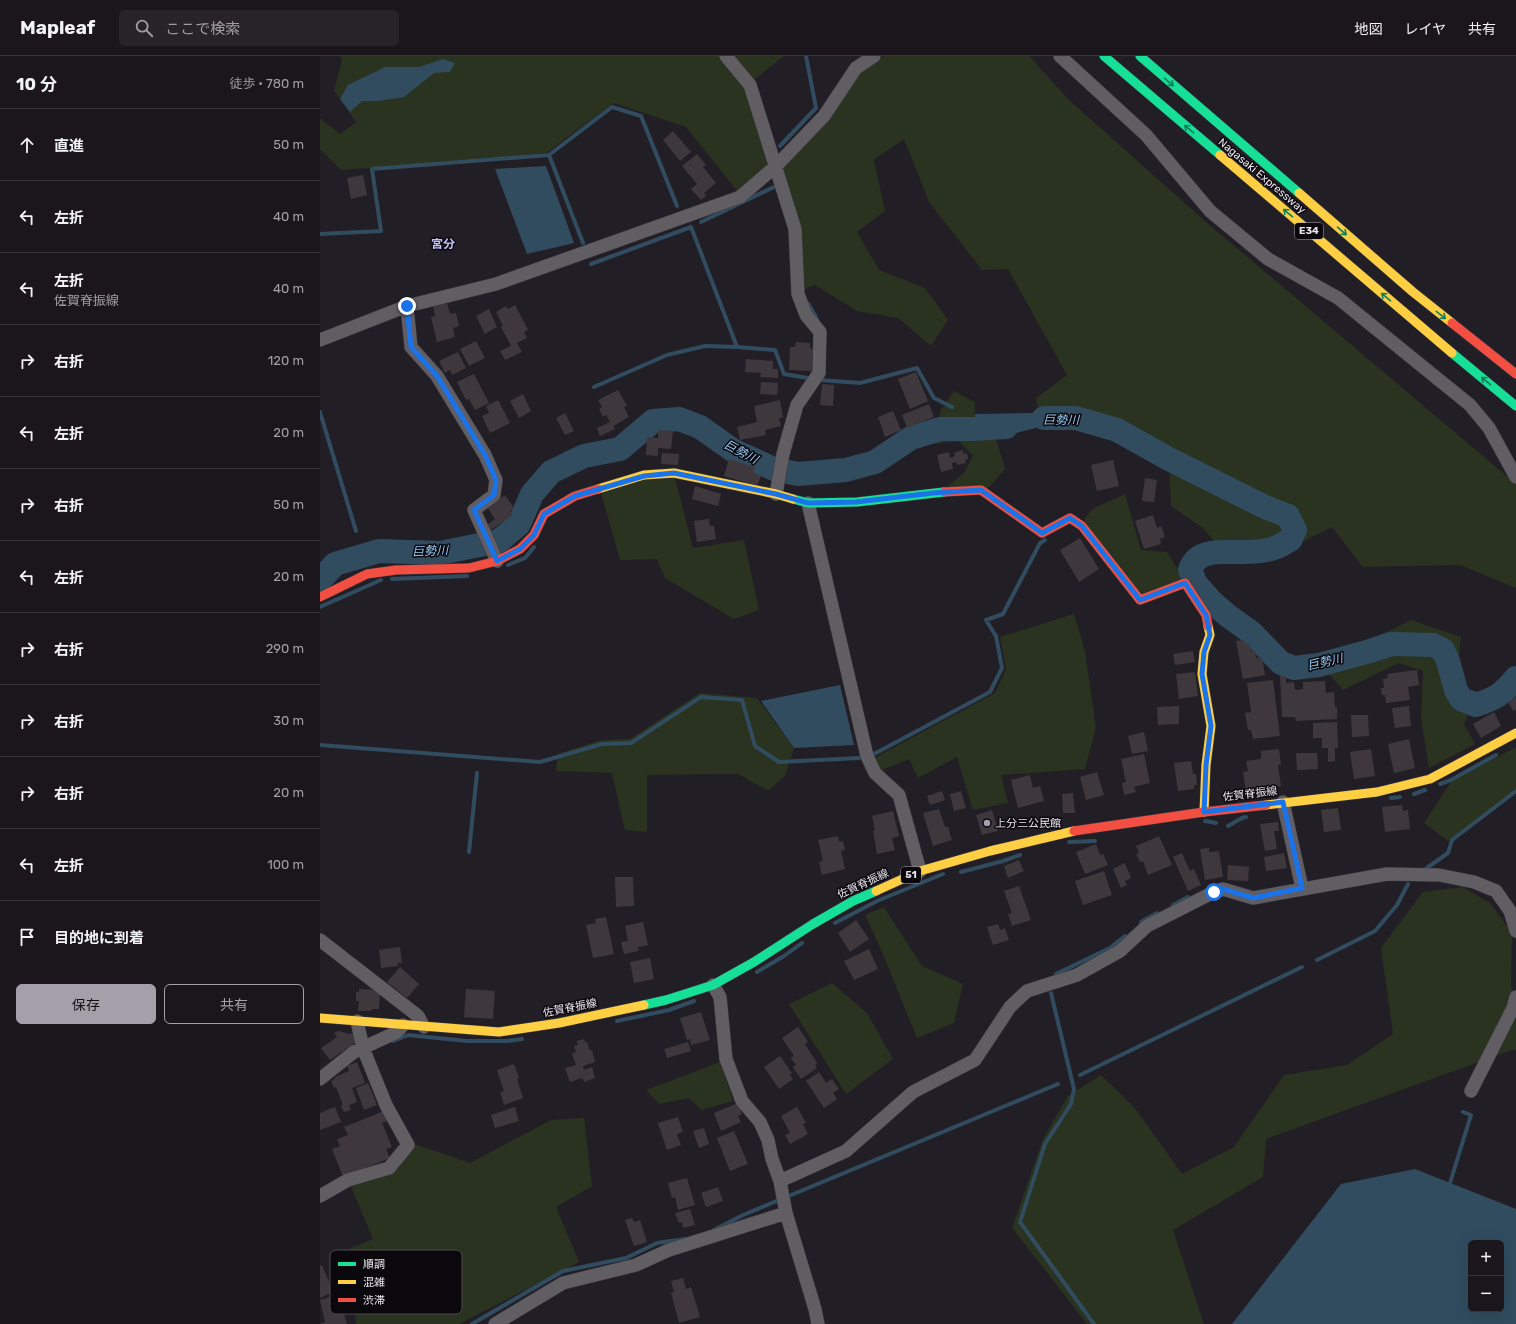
<!DOCTYPE html>
<html lang="ja">
<head>
<meta charset="utf-8">
<style>
  body { margin:0; font-family:Rubik,"Noto Sans JP",sans-serif; background:#272329; color:#f1f3f6 }
  .controls { position:absolute; right:12px; bottom:12px; display:grid; overflow:hidden; border-radius:6px; box-shadow:0 4px 16px #0002 }
  .controls button { width:36px; height:36px; display:grid; place-items:center; padding:0; border:0; border-bottom:1px solid #38353b; background:#1a161c; color:#f1f3f6; font:20px sans-serif }
  .stop { position:absolute; width:12px; height:12px; margin:-9px; border:3px solid #1a73e8; border-radius:50%; background:#fff }
  .stop.end { background:#1a73e8; border-color:#fff; box-shadow:0 1px 4px #0008 }
  .list { margin:0; padding:0; list-style:none }
  h2 { display:flex; justify-content:space-between; align-items:center; height:52px; margin:0; padding:0 16px; font-size:17px }
  h2 small { font-size:13px; font-weight:400; color:#9f9fa3 }
  .list li { display:grid; grid-template-columns:26px 1fr auto; gap:12px; align-items:center; box-sizing:border-box; height:72px; padding:0 16px; border-top:1px solid #38353b }
  .list b { display:block; font-size:15px; white-space:nowrap }
  .list p { margin:0; font-size:13px; white-space:nowrap; color:#9f9fa3 }
  .list em { font-size:13px; font-style:normal; color:#9f9fa3 }
  .actions { display:flex; gap:8px; padding:12px 16px }
  .actions a { flex:1; padding:9px 0; border:1px solid #a4a0a9; border-radius:6px; text-align:center; font-size:14px; color:#a4a0a9 }
  .actions .main { background:#a4a0a9; color:#111 }
  .icon { flex:none; width:22px; height:22px; fill:none; stroke:currentColor; stroke-width:2; stroke-linecap:round; stroke-linejoin:round }
  .map { position:relative; flex:none; width:1196px; height:1268px; overflow:hidden }
  header { display:flex; align-items:center; gap:24px; box-sizing:border-box; height:56px; padding:0 20px; background:#1a161c; border-bottom:1px solid #38353b }
  header strong { font-size:19px }
  nav { display:flex; gap:22px; margin-inline-start:auto; font-size:14px }
  .search { width:280px; height:36px; background:#272329; display:flex; align-items:center; gap:10px; box-sizing:border-box; padding:0 14px; border-radius:6px; color:#9f9fa3; font-size:15px }
  main { display:flex }
  aside { flex:1; background:#1a161c }
  .map>svg:first-child { display:block }
  .green { fill:#29331f }
  .water { fill:#314c5f; fill-rule:evenodd }
  .lines { fill:none; stroke-linecap:round; stroke-linejoin:round }
  .stream { stroke:#314c5f; stroke-width:4 }
  .river { stroke:#314c5f; stroke-width:24 }
  .building { fill:#3e383d }
  .street-casing { stroke:#3c3940; stroke-width:14 }
  .fast-casing { stroke:#3c3940; stroke-width:10 }
  .slow-casing { stroke:#3c3940; stroke-width:10 }
  .jam-casing { stroke:#3c3940; stroke-width:10 }
  .street { stroke:#605d63; stroke-width:13 }
  .fast { stroke:#16e098; stroke-width:9 }
  .slow { stroke:#ffcf43; stroke-width:9 }
  .jam { stroke:#f24e42; stroke-width:9 }
  .oneway { stroke:#117e59 }
  .route { stroke:#1a73e8; stroke-width:5 }
  .poi-dot { fill:#a4a0a9; stroke:#0a070d; stroke-width:1.5 }
  .labels { text-anchor:middle; dominant-baseline:central; stroke-width:3; stroke-linejoin:round; paint-order:stroke }
  .shield { fill:#0a070d; stroke:#a7a3ac; stroke-width:1 }
  .shield-label { font-size:10px; font-weight:bold; fill:#eae6f0 }
  .street-label { font-size:11px; fill:#eae6f0; stroke:#0a070d }
  .poi-label { font-size:11px; fill:#eae6f0; stroke:#0a070d; text-anchor:start }
  .neighbourhood-label { font-size:12px; font-weight:bold; fill:#c0c2fb; stroke:#0a070d }
  .water-label { font-size:12px; font-style:italic; fill:#96ccf4; stroke:#0a070d }
  .key { fill:#0a070d; stroke:#4d4a51; stroke-width:1 }
  .key-label { font-size:11px; fill:#eae6f0 }
</style>
</head>
<body>
<header>
<strong>Mapleaf</strong>
<div class="search"><svg class="icon" aria-label="search" viewBox="0 0 24 24"><circle cx="10" cy="10" r="6"/><path d="M15 15l6 6"/></svg>ここで検索</div>
<nav><a>地図</a><a>レイヤ</a><a>共有</a></nav>
</header>
<main>
<aside>
<h2>10 分<small>徒歩 · 780 m</small></h2>
<ul class="list">
<li><svg class="icon" aria-label="ahead" viewBox="0 0 24 24"><path d="M12 20V5M6 11l6-6 6 6"/></svg><div><b>直進</b></div><em>50 m</em></li>
<li><svg class="icon" aria-label="left" viewBox="0 0 24 24"><path d="M17 20v-9H6M10 6l-5 5 5 5"/></svg><div><b>左折</b></div><em>40 m</em></li>
<li><svg class="icon" aria-label="left" viewBox="0 0 24 24"><path d="M17 20v-9H6M10 6l-5 5 5 5"/></svg><div><b>左折</b><p>佐賀脊振線</p></div><em>40 m</em></li>
<li><svg class="icon" aria-label="right" viewBox="0 0 24 24"><path d="M7 20v-9h11M14 6l5 5-5 5"/></svg><div><b>右折</b></div><em>120 m</em></li>
<li><svg class="icon" aria-label="left" viewBox="0 0 24 24"><path d="M17 20v-9H6M10 6l-5 5 5 5"/></svg><div><b>左折</b></div><em>20 m</em></li>
<li><svg class="icon" aria-label="right" viewBox="0 0 24 24"><path d="M7 20v-9h11M14 6l5 5-5 5"/></svg><div><b>右折</b></div><em>50 m</em></li>
<li><svg class="icon" aria-label="left" viewBox="0 0 24 24"><path d="M17 20v-9H6M10 6l-5 5 5 5"/></svg><div><b>左折</b></div><em>20 m</em></li>
<li><svg class="icon" aria-label="right" viewBox="0 0 24 24"><path d="M7 20v-9h11M14 6l5 5-5 5"/></svg><div><b>右折</b></div><em>290 m</em></li>
<li><svg class="icon" aria-label="right" viewBox="0 0 24 24"><path d="M7 20v-9h11M14 6l5 5-5 5"/></svg><div><b>右折</b></div><em>30 m</em></li>
<li><svg class="icon" aria-label="right" viewBox="0 0 24 24"><path d="M7 20v-9h11M14 6l5 5-5 5"/></svg><div><b>右折</b></div><em>20 m</em></li>
<li><svg class="icon" aria-label="left" viewBox="0 0 24 24"><path d="M17 20v-9H6M10 6l-5 5 5 5"/></svg><div><b>左折</b></div><em>100 m</em></li>
<li><svg class="icon" aria-label="arrive" viewBox="0 0 24 24"><path d="M6 21V4h12l-3 4 3 4H6"/></svg><div><b>目的地に到着</b></div></li>
</ul>
<div class="actions"><a class="main">保存</a><a>共有</a></div>
</aside>
<div class="map">
<svg width="1196" height="1268" viewBox="0 0 1196 1268">
  <rect width="100%" height="100%" fill="#221e26"/>
  <path class="green" d="M20,0H464L425,31L450,111L417,135L366,71L294,47L226,97L165,103L21,114L0,93V62L20,78L36,66L14,34L22,5Z
    M564,0H709L749,44L886,166L1189,422L1196,421V532L1140,509L1043,511L1012,471L954,500L912,506L883,472L851,450L849,408L796,379L771,372L756,362L737,357H719L716,342L747,319L688,213L662,214L609,146L584,83L554,104L565,155L537,176L559,214L605,232L628,264L611,290L578,262L537,255L495,229L473,238L469,170L460,112L540,14Z
    M634,335L655,346L654,378L676,382L685,413L663,438L615,440L645,416L653,399L638,385L613,388L621,354Z
    M355,422L373,492L424,484L439,554L414,563L345,522L337,503L300,504L281,437L325,424Z
    M805,438L821,494L847,496L864,523L819,540L764,464L772,453Z
    M754,558L765,595L776,672L765,713L681,719L688,747L653,754L637,701L598,722L589,703L560,715L556,701L675,637L686,613L680,581Z
    M1091,564L1141,581L1138,610L1144,633L1158,635L1144,668L1155,688L1109,712L1101,662L1103,615L1079,607L1023,634L1010,619H980L990,600L1046,586Z
    M380,637L437,642L474,692L465,720L448,735L418,718L327,719V776L305,774L292,717L236,715L238,698L281,684L310,683Z
    M1196,691V734L1128,785L1104,767L1131,726Z
    M1143,831L1170,847L1192,877L1191,931L1196,941V994H1192L946,1083L943,1121L853,1174L884,1268H767L692,1172L723,1083L748,1040L781,1019L815,1052L862,1118L914,1091L964,1019L1027,1009L1073,978L1061,892L1103,836Z
    M564,851L602,910L643,928L634,967L597,982L559,889L545,859Z
    M512,927L547,957L573,1003L526,1038L469,948Z
    M400,1006L413,1045L381,1054L369,1042L339,1048L326,1034Z
    M264,1062L272,1130L236,1151L259,1206L139,1268H36L35,1259L10,1201L53,1183L30,1128L71,1116L95,1088L150,1107L231,1064Z"/>
  <path class="water" d="M123,3L135,7L130,16L114,17L84,41L58,45H42L30,56L20,43L28,29L65,11H99Z
    M226,110L254,187L207,198L175,113Z
    M710,357H737L756,362L676,382L654,379L655,358Z
    M520,629L534,689L474,692L441,645Z
    M1095,1113L1196,1153V1268H912L1021,1128ZM1151,1187H1181V1253H1151Z"/>
  <g class="lines">
    <path class="stream" d="M460,90L496,52L486,0
      M229,99L263,187
      M381,166L454,131
      M0,178L61,175L52,113L229,99L292,51L321,60L357,150
      M271,208L371,171L417,291L455,294L464,318L488,322
      M488,247L497,263
      M500,324L540,327L597,312L614,342L632,351
      M274,331L347,299L385,290L417,291
      M0,356L36,475
      M188,509L205,502L214,491
      M72,523L147,520
      M0,551L61,524
      M0,689L220,706L282,688L311,687L381,641L422,644L435,690L459,706L539,702
      M554,698L670,636L682,612L676,580L666,564L683,558L720,487L725,484
      M1120,728L1131,724L1176,699
      M1094,738L1105,734
      M1071,742L1080,741
      M885,765L896,767
      M908,770L922,762L926,761
      M749,786L775,785
      M149,796L157,717
      M1104,814L1128,797L1132,784L1196,735
      M641,816L683,805L700,799
      M853,849L868,841
      M821,866L837,857
      M515,867L557,845L623,818
      M997,904L1055,875L1077,849L1088,828
      M437,916L464,900L482,887
      M736,918L790,892L805,880
      M731,937L754,1033L751,1048L725,1088L700,1166L774,1268
      M297,965L349,954L374,945
      M73,985L88,979L147,985H187L202,983
      M760,1019L982,911
      M1130,1127L1151,1059L1143,1056
      M394,1174L423,1159L738,1028
      M152,1268L243,1215L306,1202L337,1187L365,1183"/>
    <path class="river" d="M724,362H756L797,374L849,403L945,451L968,460L975,474C973,477 972,480 971,483C969,485 966,486 963,488C952,495 937,496 924,496C905,497 877,491 870,514L876,528L891,545L907,559L932,577L961,607L974,612L999,609L1050,595L1071,588L1113,589L1123,594L1128,605L1136,634L1141,643L1156,649C1176,642 1182,639 1196,622
      M0,524L15,508L59,495L120,497L179,485L199,468L212,438L231,416L264,400L300,393L333,365L359,363L380,371L414,395L454,413L478,418L526,414L555,406L591,382L620,373H654L686,371"/>
  </g>
  <path class="building" d="M353,75L371,96L360,105L343,84Z
    M377,98L386,109L383,111L396,127L384,137L386,140L381,144L371,133L377,128L362,110Z
    M43,119L47,139L31,143L27,122Z
    M127,247L130,258L136,257L139,270L133,272L135,281L117,286L111,261L115,260L113,250Z
    M195,249L208,274L204,276L207,282L197,287L202,296L185,304L180,295L191,290L181,271L183,270L176,256L186,250L188,253Z
    M169,253L177,271L165,278L156,260Z
    M156,285L165,302L149,310L140,293Z
    M476,286L490,287V292L493,293L492,315L469,314L470,291H475Z
    M138,296L146,312L132,319L130,314L125,317L119,305Z
    M426,303L453,305V313H458V322L440,321L441,317L425,316Z
    M596,316L608,345L590,353L578,323Z
    M154,318L169,347L155,354L149,343L146,344L137,326Z
    M441,326L458,327L457,339L440,338Z
    M502,328L514,329L513,350L500,349Z
    M298,334L307,350L304,351L309,361L293,370L295,373L280,380L277,372L290,366L286,359L283,361L279,353L282,351L278,344Z
    M203,338L211,355L199,362L190,345Z
    M178,344L190,367L170,377L162,360L169,357L166,350Z
    M460,344L463,362H459L461,370L445,374L446,379L420,384L417,371L437,366L434,350Z
    M609,348L614,361L587,372L582,359Z
    M573,355L581,374L565,381L558,361Z
    M245,357L254,375L245,379L236,362Z
    M338,374L353,375L351,393L338,392V400L326,399L327,381L338,382Z
    M643,394V398L647,397L648,403L645,404L646,407L637,409L636,406L632,407L633,413L621,416L617,399L629,396L630,402L635,400L634,397Z
    M342,397L359,398L358,409L341,408Z
    M409,403L435,411L433,417L441,420L437,430L404,420Z
    M793,404L799,430L777,435L771,409Z
    M825,422L837,424L834,446L822,445Z
    M375,430L401,438L398,450L372,443Z
    M185,439L194,452L190,455L193,459L169,475L166,470L175,463L167,451Z
    M833,459L837,472L841,470L845,481L840,483L841,488L824,493L815,465Z
    M389,463L390,470H394L396,483L377,486L374,465Z
    M760,482L779,513L759,526L740,494Z
    M923,584L930,590L931,595H935L936,602L942,601L945,619L923,623L916,585Z
    M873,595L875,606L855,609L853,598Z
    M1097,614L1099,629L1088,631L1090,644L1066,647L1065,639H1062L1061,632H1064L1063,623L1068,622L1067,618Z
    M875,616L878,640L859,643L856,618Z
    M960,620H966V627L974,626L975,634L983,633V626L1005,625L1006,637L1014,636L1015,651H1017V663L976,665L975,661H962Z
    M953,624L960,680L933,683L931,674H928L925,657L931,656L927,627Z
    M1196,641V654L1193,655L1188,646Z
    M859,650V668L838,669L837,651Z
    M1089,650L1091,670L1075,672L1072,652Z
    M1174,656L1181,670L1161,682L1153,668Z
    M1031,659H1048L1049,680L1032,681Z
    M1017,666L1018,692H1015V705L1008,706V692H1002V682H993V667Z
    M824,676L828,695L812,698L808,680Z
    M1089,683L1095,712L1074,717L1068,688Z
    M959,693L961,709H958L961,730L926,735L923,716L928,715L926,705L941,703V695Z
    M1051,693L1055,720L1034,723L1030,696Z
    M976,697H997L998,713L977,714Z
    M824,698L830,727L814,731L816,736L804,739L802,727L806,726L801,703Z
    M871,705L873,718H876L877,729H874V733L858,735L854,707Z
    M777,716L784,739L766,744L760,721Z
    M710,719L713,732L720,730L724,745L698,752L691,724Z
    M622,735L625,744L610,749L607,740Z
    M641,735L646,752L634,755L630,738Z
    M753,737L755,757H743L742,738Z
    M1082,749L1083,755L1088,754L1090,773L1065,776L1062,751Z
    M1018,752L1021,774L1004,776L1001,754Z
    M619,753L625,771H628L632,784L613,790L603,757Z
    M672,754L678,775L662,779L656,759Z
    M573,755L579,780L572,782L575,794L557,798L553,775L555,774L552,760Z
    M958,766L959,775H954L957,793L945,795L940,768Z
    M518,780L519,786L523,785L525,794L521,795L525,813L502,819L499,806L503,805L498,784Z
    M839,780L852,809L828,819L823,805L820,806L816,798L819,797L816,790Z
    M776,788L780,799L783,798L788,809L765,818L756,796Z
    M889,792V796L899,795L903,821L885,824L880,793Z
    M862,797L870,815L874,813L881,829L868,835L853,801Z
    M964,797L967,812L946,815L944,801Z
    M699,804L704,815L688,822L684,810Z
    M805,807L811,822L805,825L807,829L801,832L793,813Z
    M908,809L929,811L928,825L907,824Z
    M784,815L792,839L763,849L755,825Z
    M295,821H313L314,850L296,851Z
    M699,830L711,864L692,870L688,858L692,857L684,835Z
    M286,861L294,898L273,902L266,869L276,867L275,863Z
    M536,864L549,883L530,896L518,877Z
    M323,866L328,889L318,891L319,895L304,898L301,886L308,885L305,870Z
    M678,868L680,874L685,872L689,884L673,889L667,871Z
    M80,891L82,907H78V910L61,912L59,894Z
    M549,893L558,913L534,924L524,905Z
    M330,902L334,923L314,927L310,906Z
    M80,911L99,928L87,942L67,926Z
    M39,933L60,934L59,953H52L51,955H38L39,945H36V936H39Z
    M146,933L175,935L173,963L144,961Z
    M381,956L390,984L371,989L370,983L367,984L360,962Z
    M478,971L488,986L485,988L497,1007L495,1009L497,1012L481,1023L473,1011L476,1009L471,1002L474,1000L462,982Z
    M18,975L30,978L32,977L36,982L34,984L35,987L10,1004L1,992L17,981L14,977Z
    M264,983L265,987L267,986L270,995L272,994L275,1006L263,1010L264,1014L272,1011L275,1022L264,1026L262,1022L250,1026L245,1012L256,1009L252,998L256,996L254,990L258,989L257,985Z
    M368,986L371,995L347,1002L344,993Z
    M460,1000L472,1017L470,1019L473,1023L459,1033L444,1011Z
    M37,1006L45,1027L32,1032L37,1046L29,1049L31,1054L24,1056L21,1050L23,1049L16,1031L14,1032L11,1025L15,1023V1021L29,1015L27,1010Z
    M194,1008L199,1022L197,1023L203,1042L184,1049L180,1036L184,1035L177,1014Z
    M499,1016L506,1027L512,1023L519,1033L513,1037L517,1043L504,1052L486,1025Z
    M48,1027L57,1049L44,1054L36,1032Z
    M418,1047L422,1058L418,1060L421,1066L401,1075L394,1057Z
    M15,1051L21,1066L0,1074V1057Z
    M195,1051L199,1065L175,1072L171,1059Z
    M477,1051L486,1067L483,1068L488,1078L470,1088L465,1079L470,1077L461,1060Z
    M64,1055L68,1065L62,1067L72,1091L66,1093L70,1102L23,1121L12,1093L20,1090L17,1083L28,1079L24,1071Z
    M358,1061L363,1076L357,1078L361,1089L347,1094L338,1067Z
    M384,1072L389,1088L379,1092L373,1075Z
    M414,1075L428,1108L410,1115L397,1082Z
    M367,1122L375,1149L358,1154L355,1141L352,1142L348,1127Z
    M398,1131L403,1145L386,1151L381,1137Z
    M370,1153L375,1169L363,1172L362,1166L359,1167L355,1157Z
    M312,1162L314,1166L320,1164L327,1186L314,1190L305,1164Z
    M2,1209L13,1236L0,1242V1210Z
    M363,1222L366,1233L371,1231L380,1261L359,1267L351,1237L354,1236L351,1225Z
    M13,1240L15,1246L20,1245L27,1268H0L5,1266L0,1244Z"/>
  <g class="lines">
    <defs>
      <path id="street" d="M406,0L430,29L475,173L478,238L486,259L500,276L499,317L477,349L463,398L456,438
        M740,0L826,79L890,155L948,203L1018,242L1150,349L1169,372L1196,421
        M87,250L91,291L117,320L165,399L176,424L174,439L154,454L177,505
        M0,284L87,250L176,228L420,141L456,110L504,60L536,12L554,0
        M488,447L547,700L555,717L579,739L600,815
        M963,746L982,832
        M0,884L98,960L104,971
        M393,929L400,941L406,1003L422,1045L440,1066L448,1084L452,1103L460,1125L466,1157L495,1253L498,1268
        M0,1023L34,996L77,976L83,969
        M1151,1035L1193,952L1196,941
        M460,1125L526,1095L593,1036L655,1004L690,951L707,935L757,919L800,895L827,870L894,836L903,833L933,842L1067,818L1119,819L1154,826L1176,835L1190,855L1196,875
        M0,1140L28,1124L69,1112L88,1089L66,1049L43,992L37,965
        M175,1268L243,1227L316,1209L349,1194L466,1157"/>
      <path id="fast" d="M784,0L900,99
        M820,0L979,137
        M1132,297L1196,350
        M473,443L488,447L537,446L624,436
        M324,949L346,944L393,929L434,906L493,868L533,845L556,835"/>
      <path id="slow" d="M900,99L1132,297
        M979,137L1093,236L1132,267
        M278,433L324,419L354,417L456,438L473,443
        M946,749L1057,736L1110,723L1196,677
        M884,756L886,709L891,670L882,618L884,596L890,579L888,570
        M556,835L600,815L670,795L754,775
        M0,962L179,976L239,967L324,949"/>
      <path id="jam" d="M1132,267L1196,318
        M624,436L661,434L722,477L750,462L762,470L820,544L865,527L886,559L888,570
        M0,541L47,518L76,514L149,512L177,505L200,493L214,479L224,458L255,440L278,433
        M754,775L884,756L946,749"/>
    </defs>
    <use href="#street" class="street-casing"/>
    <use href="#fast" class="fast-casing"/>
    <use href="#slow" class="slow-casing"/>
    <use href="#jam" class="jam-casing"/>
    <use href="#street" class="street"/>
    <use href="#fast" class="fast"/>
    <use href="#slow" class="slow"/>
    <use href="#jam" class="jam"/>
  </g>
  <defs><path id="oneway-shaft" d="M-6 0H5M1.5-3L5.5 0L1.5 3" fill="none" stroke-width="1.6" stroke-linecap="round" stroke-linejoin="round"/></defs>
  <g class="oneway">
    <use href="#oneway-shaft" transform="translate(849 26) rotate(41)"/>
    <use href="#oneway-shaft" transform="translate(869 73) rotate(-140)"/>
    <use href="#oneway-shaft" transform="translate(968 157) rotate(-140)"/>
    <use href="#oneway-shaft" transform="translate(1022 175) rotate(41)"/>
    <use href="#oneway-shaft" transform="translate(1066 241) rotate(-140)"/>
    <use href="#oneway-shaft" transform="translate(1121 259) rotate(38)"/>
    <use href="#oneway-shaft" transform="translate(1166 325) rotate(-140)"/>
  </g>
  <g class="lines">
    <path class="route" d="M87,250L91,291L117,320L165,399L176,424L174,439L154,454L177,505L200,493L214,479L224,458L255,440L324,420L354,417L456,438L488,447L536,446L613,437L661,434L722,477L750,462L762,470L820,544L865,527L886,559L890,579L884,596L882,618L891,670L886,709L884,756L963,746L982,832L933,842L903,833L894,836"/>
  </g>
  <circle class="poi-dot" cx="667" cy="767" r="4"/>
  <g class="labels">
    <g class="shield">
      <rect x="975" y="167" width="28" height="16" rx="3"/>
      <rect x="581" y="811" width="20" height="16" rx="3"/>
    </g>
    <g class="shield-label">
      <text x="989" y="175">E34</text>
      <text x="591" y="819">51</text>
    </g>
    <g class="street-label">
      <text transform="translate(942 120) rotate(40)">Nagasaki Expressway</text>
      <text transform="translate(930 738) rotate(-7)">佐賀脊振線</text>
      <text transform="translate(543 828) rotate(-25)">佐賀脊振線</text>
      <text transform="translate(250 952) rotate(-11)">佐賀脊振線</text>
    </g>
    <g class="poi-label">
      <text x="675" y="767">上分三公民館</text>
    </g>
    <g class="neighbourhood-label">
      <text x="123" y="188">宮分</text>
    </g>
    <g class="water-label">
      <text transform="translate(741 364) rotate(1)">巨勢川</text>
      <text transform="translate(421 396) rotate(28)">巨勢川</text>
      <text transform="translate(110 495) rotate(-2)">巨勢川</text>
      <text transform="translate(1005 606) rotate(-13)">巨勢川</text>
    </g>
  </g>
  <rect x="10" y="1194" width="132" height="64" rx="6" class="key"/>
  <rect x="18" y="1206" width="18" height="4" fill="#16e098"/>
  <rect x="18" y="1224" width="18" height="4" fill="#ffcf43"/>
  <rect x="18" y="1242" width="18" height="4" fill="#f24e42"/>
  <g class="key-label">
    <text x="43" y="1212">順調</text>
    <text x="43" y="1230">混雑</text>
    <text x="43" y="1248">渋滞</text>
  </g>
</svg>
<div class="controls">
<button>+</button>
<button>−</button>
</div>
<div class="stop" style="left:894px;top:836px"></div>
<div class="stop end" style="left:87px;top:250px"></div>
</div>
</main>
</body>
</html>
